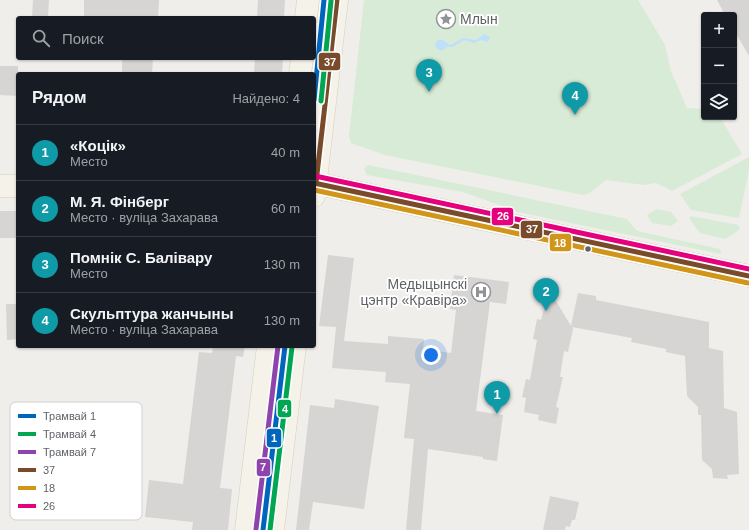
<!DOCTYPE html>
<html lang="ru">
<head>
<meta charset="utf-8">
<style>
  body { margin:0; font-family:Helvetica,sans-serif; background:#242831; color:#f1f3f6 }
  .controls { position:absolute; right:12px; top:12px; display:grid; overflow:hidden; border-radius:4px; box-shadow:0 1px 3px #0004 }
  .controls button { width:36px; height:36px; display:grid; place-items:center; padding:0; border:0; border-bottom:1px solid #363941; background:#171b24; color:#f1f3f6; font:20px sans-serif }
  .you { position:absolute; left:431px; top:355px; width:14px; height:14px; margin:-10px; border:3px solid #fff; border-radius:50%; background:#1a73e8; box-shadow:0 0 0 6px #1a73e833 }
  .badge { display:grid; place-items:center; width:26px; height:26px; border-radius:50%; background:#7c3aed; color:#fff; font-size:13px; font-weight:700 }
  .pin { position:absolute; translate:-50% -33px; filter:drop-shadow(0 1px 2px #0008) }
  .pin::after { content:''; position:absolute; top:21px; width:14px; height:12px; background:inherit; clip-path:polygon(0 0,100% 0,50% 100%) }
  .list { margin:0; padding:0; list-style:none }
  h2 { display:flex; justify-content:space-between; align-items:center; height:52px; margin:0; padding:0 16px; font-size:17px }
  h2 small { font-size:13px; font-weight:400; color:#9ea1a6 }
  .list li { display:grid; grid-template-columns:26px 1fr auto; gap:12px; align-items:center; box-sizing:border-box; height:56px; padding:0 16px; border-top:1px solid #363941 }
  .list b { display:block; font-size:15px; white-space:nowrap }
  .list p { margin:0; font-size:13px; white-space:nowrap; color:#9ea1a6 }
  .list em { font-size:13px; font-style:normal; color:#9ea1a6 }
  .icon { flex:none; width:22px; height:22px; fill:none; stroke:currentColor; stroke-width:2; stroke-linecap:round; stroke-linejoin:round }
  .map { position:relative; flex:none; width:749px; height:530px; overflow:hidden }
  .search { position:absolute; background:#171b24; box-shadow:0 1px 3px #0004; left:16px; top:16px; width:300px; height:44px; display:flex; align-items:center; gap:10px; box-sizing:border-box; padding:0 14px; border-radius:4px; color:#9ea1a6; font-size:15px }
  .panel { position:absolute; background:#171b24; box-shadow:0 1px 3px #0004; left:16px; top:72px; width:300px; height:276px; border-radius:4px }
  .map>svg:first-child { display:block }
  .green { fill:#d8ebd6 }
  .water { fill:#bfe0f9 }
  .building { fill:#d6d5d3 }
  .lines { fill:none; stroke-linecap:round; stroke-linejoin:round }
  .major-casing { stroke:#d7ceb8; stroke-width:23 }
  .major { stroke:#f4f2e9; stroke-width:22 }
  .bus-1-casing { stroke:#fff; stroke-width:8 }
  .bus-2-casing { stroke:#fff; stroke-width:8 }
  .bus-3-casing { stroke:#fff; stroke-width:8 }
  .bus-1 { stroke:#7a4b2a; stroke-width:5 }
  .bus-2 { stroke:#d1951a; stroke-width:5 }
  .bus-3 { stroke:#e5007d; stroke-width:5 }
  .tram-1-casing { stroke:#fff; stroke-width:8 }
  .tram-2-casing { stroke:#fff; stroke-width:8 }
  .tram-3-casing { stroke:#fff; stroke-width:8 }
  .tram-1 { stroke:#0065bd; stroke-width:5 }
  .tram-2 { stroke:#00a651; stroke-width:5 }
  .tram-3 { stroke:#8e44ad; stroke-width:5 }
  .bus-dot { fill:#5f6368; stroke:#fff; stroke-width:1.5 }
  .labels { text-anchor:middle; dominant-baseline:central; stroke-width:3.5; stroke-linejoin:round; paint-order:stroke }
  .poi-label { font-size:14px; fill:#5f6368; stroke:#fff; text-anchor:start }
  .key { fill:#fff; stroke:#cfd0d2; stroke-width:1 }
  .key-label { font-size:11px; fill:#5f6368 }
  .line-badge { stroke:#fff; stroke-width:1.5 }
  .badge-label { font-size:11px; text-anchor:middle; font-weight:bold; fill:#fff }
</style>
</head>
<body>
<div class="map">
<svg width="749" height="530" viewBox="0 0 749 530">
  <rect width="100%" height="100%" fill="#efeeea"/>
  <path class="green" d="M364,0H638L665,45L671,71L687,108L704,109V117H720L742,154L672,191L656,183L644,185L606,180L590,193L583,195L385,155L351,143L349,136Z
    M749,157V170L739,218L691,210L680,194Z
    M368,165L627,219L637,231L720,249L721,254L518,212L463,192L367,175L364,169Z
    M657,209L671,212L678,221L671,226L652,223L647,215Z
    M691,216L738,225L740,228L738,231L725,239L700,233L689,218Z"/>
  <path class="water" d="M484,34L490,37L488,42L481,40L474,43L464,40L453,47H447L441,51L435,47L436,42L439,40H443L450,45L463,38L476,40Z"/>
  <path class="building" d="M33,0H49L48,18H32Z
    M84,0H159L158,18H84Z
    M258,0H285L284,18H257Z
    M717,0H749V56L734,30V15H725Z
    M122,58H153L152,74H122Z
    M255,58H283L282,74H254Z
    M0,66H18V96L0,95Z
    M0,211H18V238H0Z
    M328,255L354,258L344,341L388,344V336L424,339L423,349L451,353L456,310L450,309L454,275L509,282L506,304L490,302L476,411L503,415L497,461L483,459V457L428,449L421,530H406L414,439L404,438L410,384L385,382L386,372L332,368L336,327L319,326Z
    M578,293L596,296V300L709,322V348L723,351L724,408L737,412L739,474L727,475L728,479L713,478L712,469L702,460L701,415H698V407L687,396L685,356L666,352V349L631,342L632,338L572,327L573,329L568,352L564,351L560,377H563L556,407L559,408L556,424L538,420L539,415L524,412L526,398L522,397L526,379L530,380L537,340L533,339L537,319L541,320L546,302L553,300L556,301L571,326Z
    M6,304H18V339L7,340Z
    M213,346H245L243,357L236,356L220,488L232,489L228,530H192L193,522L145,517L149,480L183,484L199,352L212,353Z
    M335,399L379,406L364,509L313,502L309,530H296L310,405L334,408Z
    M550,496L579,502L575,520H572L570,527L566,526L565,530H543Z"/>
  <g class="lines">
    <defs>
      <path id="major" d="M306,18L308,0
        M300,74L302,58
        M314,183L749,276
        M0,186H18
        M314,196L337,0
        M246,530L268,346
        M273,530L295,346"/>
    </defs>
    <use href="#major" class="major-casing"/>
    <use href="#major" class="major"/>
    <defs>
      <path id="bus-1" d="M314,183L749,276
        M316,183L337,0"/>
      <path id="bus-2" d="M314,190L748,283"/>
      <path id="bus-3" d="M315,176L749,269"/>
    </defs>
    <use href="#bus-1" class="bus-1-casing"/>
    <use href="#bus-2" class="bus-2-casing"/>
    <use href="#bus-3" class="bus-3-casing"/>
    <use href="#bus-1" class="bus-1"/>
    <use href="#bus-2" class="bus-2"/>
    <use href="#bus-3" class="bus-3"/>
    <defs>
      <path id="tram-1" d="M314,100L324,0
        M263,530L285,346"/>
      <path id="tram-2" d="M321,101L331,1
        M270,530L292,347"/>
      <path id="tram-3" d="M256,529L278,346"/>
    </defs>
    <use href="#tram-1" class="tram-1-casing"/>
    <use href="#tram-2" class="tram-2-casing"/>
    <use href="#tram-3" class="tram-3-casing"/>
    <use href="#tram-1" class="tram-1"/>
    <use href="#tram-2" class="tram-2"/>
    <use href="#tram-3" class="tram-3"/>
  </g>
  <defs>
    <symbol id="sight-ring" viewBox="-11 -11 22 22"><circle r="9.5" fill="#fff" stroke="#919496" stroke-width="1.5"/><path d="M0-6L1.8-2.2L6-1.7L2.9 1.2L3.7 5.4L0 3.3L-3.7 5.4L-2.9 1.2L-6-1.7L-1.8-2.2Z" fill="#919496"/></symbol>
    <symbol id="hospital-ring" viewBox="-11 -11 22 22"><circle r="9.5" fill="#fff" stroke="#919496" stroke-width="1.5"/><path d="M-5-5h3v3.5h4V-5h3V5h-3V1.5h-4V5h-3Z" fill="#919496"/></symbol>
  </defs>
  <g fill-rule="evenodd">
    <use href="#sight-ring" x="435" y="8" width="22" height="22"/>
    <use href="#hospital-ring" x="470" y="281" width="22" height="22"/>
  </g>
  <circle class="bus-dot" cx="588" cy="249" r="3.5"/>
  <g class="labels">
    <g class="poi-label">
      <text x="460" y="19">Млын</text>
      <text x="467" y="284" text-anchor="end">Медыцынскі<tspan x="467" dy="16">цэнтр «Кравіра»</tspan></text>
    </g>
  </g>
  <rect x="10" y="402" width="132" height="118" rx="6" class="key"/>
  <rect x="18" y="414" width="18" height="4" fill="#0065bd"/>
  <rect x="18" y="432" width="18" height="4" fill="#00a651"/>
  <rect x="18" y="450" width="18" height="4" fill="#8e44ad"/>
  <rect x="18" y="468" width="18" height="4" fill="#7a4b2a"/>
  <rect x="18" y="486" width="18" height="4" fill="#d1951a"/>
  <rect x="18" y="504" width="18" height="4" fill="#e5007d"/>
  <g class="key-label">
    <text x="43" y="420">Трамвай 1</text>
    <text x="43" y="438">Трамвай 4</text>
    <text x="43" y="456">Трамвай 7</text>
    <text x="43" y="474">37</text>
    <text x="43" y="492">18</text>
    <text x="43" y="510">26</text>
  </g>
  <g class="line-badge">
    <rect x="318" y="52" width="23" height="19" rx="4" fill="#7a4b2a"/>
    <rect x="491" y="207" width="23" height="19" rx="4" fill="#e5007d"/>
    <rect x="520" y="220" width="23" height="19" rx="4" fill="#7a4b2a"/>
    <rect x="549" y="233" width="23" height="19" rx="4" fill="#d1951a"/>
    <rect x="277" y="399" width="15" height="19" rx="4" fill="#00a651"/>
    <rect x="266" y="428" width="16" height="20" rx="4" fill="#0065bd"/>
    <rect x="256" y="458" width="15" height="19" rx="4" fill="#8e44ad"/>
  </g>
  <g class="badge-label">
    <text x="330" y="66">37</text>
    <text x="503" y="220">26</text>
    <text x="532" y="233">37</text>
    <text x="560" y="247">18</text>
    <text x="285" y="413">4</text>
    <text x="274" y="442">1</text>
    <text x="263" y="471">7</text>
  </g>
</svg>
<div class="controls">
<button>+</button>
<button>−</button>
<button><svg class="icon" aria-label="layers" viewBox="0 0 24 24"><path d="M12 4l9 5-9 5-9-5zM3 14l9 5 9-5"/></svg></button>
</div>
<div class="you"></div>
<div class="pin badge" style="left:497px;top:414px;background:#0f9aa8">1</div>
<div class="pin badge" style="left:546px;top:311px;background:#0f9aa8">2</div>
<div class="pin badge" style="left:429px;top:92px;background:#0f9aa8">3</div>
<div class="pin badge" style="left:575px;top:115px;background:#0f9aa8">4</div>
<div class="search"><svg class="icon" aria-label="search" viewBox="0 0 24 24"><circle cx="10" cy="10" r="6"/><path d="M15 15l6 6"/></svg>Поиск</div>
<section class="panel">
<h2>Рядом<small>Найдено: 4</small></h2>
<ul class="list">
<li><span class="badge" style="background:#0f9aa8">1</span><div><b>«Коцік»</b><p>Место</p></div><em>40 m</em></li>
<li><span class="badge" style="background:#0f9aa8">2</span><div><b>М. Я. Фінберг</b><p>Место · вуліца Захарава</p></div><em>60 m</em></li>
<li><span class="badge" style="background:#0f9aa8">3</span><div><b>Помнік С. Балівару</b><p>Место</p></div><em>130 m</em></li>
<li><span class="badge" style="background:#0f9aa8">4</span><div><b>Скульптура жанчыны</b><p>Место · вуліца Захарава</p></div><em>130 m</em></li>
</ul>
</section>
</div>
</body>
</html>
